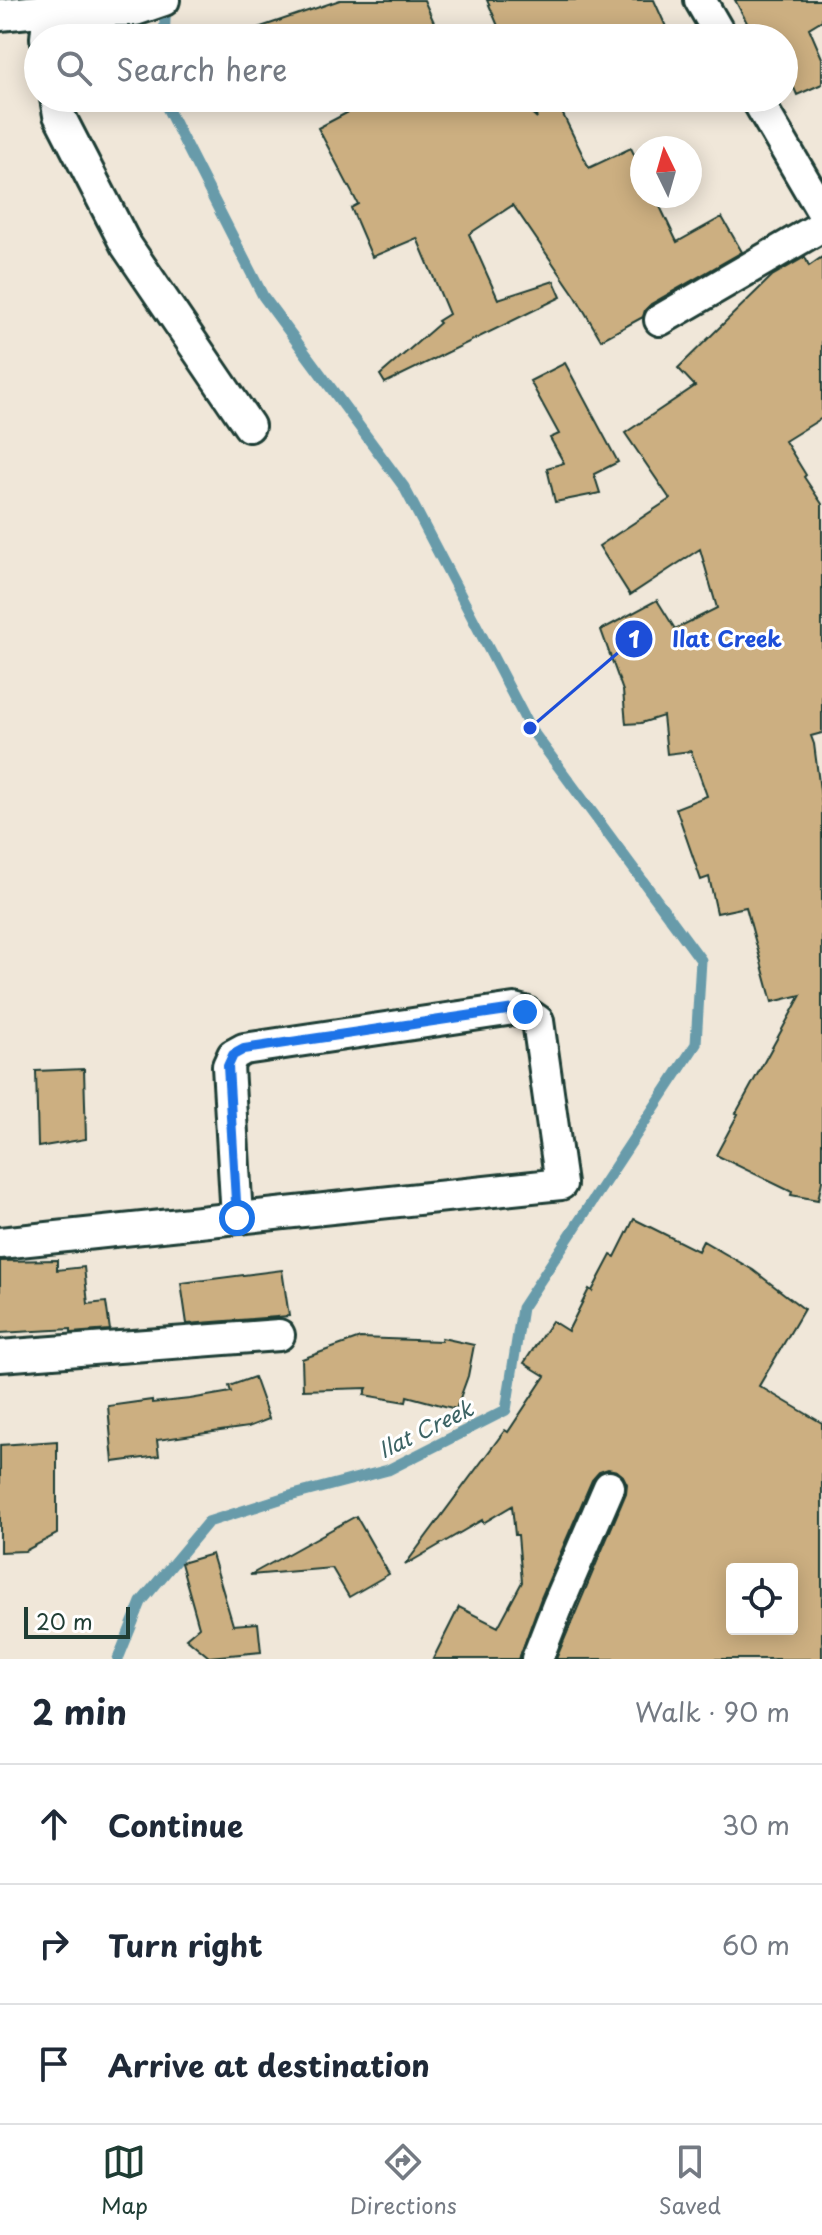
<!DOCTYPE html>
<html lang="en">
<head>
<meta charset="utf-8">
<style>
  body { margin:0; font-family:"Playpen Sans",sans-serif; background:#f2f2f3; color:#1f2937 }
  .controls { position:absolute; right:24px; bottom:24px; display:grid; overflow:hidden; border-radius:8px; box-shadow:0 4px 20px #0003 }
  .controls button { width:72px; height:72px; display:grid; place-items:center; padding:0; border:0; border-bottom:2px solid #e0e1e3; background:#fff; color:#1f2937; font:40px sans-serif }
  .compass { position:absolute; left:630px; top:136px; width:72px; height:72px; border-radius:50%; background:#fff; box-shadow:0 4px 20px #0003; rotate:355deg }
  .scale { position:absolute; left:24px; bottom:20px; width:106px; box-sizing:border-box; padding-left:8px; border:4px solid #1f3d34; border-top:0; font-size:22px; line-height:28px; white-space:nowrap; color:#1f3d34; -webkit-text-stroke:6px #fff; paint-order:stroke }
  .stop { position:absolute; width:24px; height:24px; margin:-18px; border:6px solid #1a73e8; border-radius:50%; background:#fff }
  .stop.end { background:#1a73e8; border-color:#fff; box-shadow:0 2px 8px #0008 }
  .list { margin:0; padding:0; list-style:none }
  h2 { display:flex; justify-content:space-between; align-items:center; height:104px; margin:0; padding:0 32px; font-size:34px }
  h2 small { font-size:26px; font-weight:400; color:#747a83 }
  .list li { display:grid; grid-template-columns:52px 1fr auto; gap:24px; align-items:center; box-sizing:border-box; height:120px; padding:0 32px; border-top:2px solid #e0e1e3 }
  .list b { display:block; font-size:30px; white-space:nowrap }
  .list em { font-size:26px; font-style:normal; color:#747a83 }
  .icon { flex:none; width:44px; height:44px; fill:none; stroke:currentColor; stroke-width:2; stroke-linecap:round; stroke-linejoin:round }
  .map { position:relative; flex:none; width:822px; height:1659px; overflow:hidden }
  .search { position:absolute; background:#fff; box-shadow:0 4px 20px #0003; left:24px; right:24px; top:24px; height:88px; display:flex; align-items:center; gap:20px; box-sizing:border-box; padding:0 28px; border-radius:44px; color:#747a83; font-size:30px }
  .sheet { height:464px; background:#fff }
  nav { display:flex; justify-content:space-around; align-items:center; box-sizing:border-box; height:112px; border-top:2px solid #e0e1e3; background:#fff; font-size:22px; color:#747a83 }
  nav a { display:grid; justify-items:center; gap:4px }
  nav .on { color:#1f3d34 }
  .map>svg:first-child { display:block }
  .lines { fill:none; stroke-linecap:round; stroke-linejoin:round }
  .stream { stroke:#679baa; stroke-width:11 }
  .building { fill:#ccaf81; stroke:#1f3d34; stroke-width:2; fill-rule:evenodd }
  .street-casing { stroke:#1f3d34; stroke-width:36 }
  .street { stroke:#fff; stroke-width:30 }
  .route { stroke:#1a73e8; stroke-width:10 }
  .labels { text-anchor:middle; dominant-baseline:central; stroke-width:6; stroke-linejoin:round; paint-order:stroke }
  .water-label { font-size:22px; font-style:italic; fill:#3d6465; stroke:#fff }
  .leader { fill:none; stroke:#1d4ed8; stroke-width:3 }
  .callout-dot { fill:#1d4ed8; stroke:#fff; stroke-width:3 }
  .mark-label { font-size:24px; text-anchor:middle; font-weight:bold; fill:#fff }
  .callout-label { font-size:22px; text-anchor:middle; font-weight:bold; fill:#1d4ed8; stroke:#fff; stroke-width:6; stroke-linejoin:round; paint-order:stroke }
</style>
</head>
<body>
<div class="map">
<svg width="822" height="1659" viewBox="0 0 822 1659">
  <rect width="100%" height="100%" fill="#f0e7d9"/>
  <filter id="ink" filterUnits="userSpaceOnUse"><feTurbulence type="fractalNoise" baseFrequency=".0125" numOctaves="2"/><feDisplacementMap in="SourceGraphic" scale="16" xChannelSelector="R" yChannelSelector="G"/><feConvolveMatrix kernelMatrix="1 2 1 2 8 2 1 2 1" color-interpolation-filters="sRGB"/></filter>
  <g filter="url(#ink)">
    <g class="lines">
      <path class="stream" d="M164,38L166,3
        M118,1659L141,1602L208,1522L286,1497L388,1470L506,1410L522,1308L696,1044L701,960L530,728L404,487L263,296L162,98"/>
    </g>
    <path class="building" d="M340,0H424L441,38H244L243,33Z
      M487,0H654L667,29L648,38H503Z
      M735,0H822V20L809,28L822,58V84L797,95L784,65V38H755Z
      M375,98H515L537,118L528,98H555L589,168L631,148L642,171V196H655L677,242L722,217L742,252L651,304L645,310L643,317L601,340L576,297L513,205L469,234L498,299L554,281L561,297L385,383L380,375L440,323L438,321L449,314L417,238L372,257L351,208L358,204L318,128Z
      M805,257L809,266L822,257V418L785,441L806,475L804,477L822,504V733L811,736L814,744L822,806V1181L818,1200L791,1195L792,1192L716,1155L738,1114L736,1113L801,995L772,1002L746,907L717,913L709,877L701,880L676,808L707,796L691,751L667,754L663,716L641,723L626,724L623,691L601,630L657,600L675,629L717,608L700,549L630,595L599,546L670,499L625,433L695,386L678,368L772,276Z
      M565,363L618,462L594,474L600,493L555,502L547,468L564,463L550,438L559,434L530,381Z
      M84,1069L86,1139L38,1147L36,1071Z
      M634,1219L698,1251L703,1241L753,1270L804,1309L759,1386L822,1423V1659H556L626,1493L627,1484L623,1476L617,1471L608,1469L599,1472L592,1480L541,1598L519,1659H433L459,1607L498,1627L522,1582L518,1535H515L512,1506L483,1523L482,1520L405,1565L505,1430L508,1432L545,1376L524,1363L552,1321L568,1331L589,1289L592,1291L611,1255L615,1257ZM732,1569H792V1629H732Z
      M57,1260V1270L84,1267L88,1304L106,1302L110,1330L71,1333V1329L0,1333V1261Z
      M282,1270L289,1316L187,1324L181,1283Z
      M360,1338L441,1341L442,1338L474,1345L468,1376L456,1409L407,1396L406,1402L364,1395L367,1388L303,1390L302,1359Z
      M254,1377L269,1419L248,1427L157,1440L159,1456L113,1462L108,1406L152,1400V1403L190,1399L231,1392L229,1386Z
      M57,1441V1534L25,1551L0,1552V1445Z
      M356,1516L389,1574L349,1597L332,1568L250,1575Z
      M212,1554L233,1625L258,1623L261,1652L209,1657L186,1638L199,1627L181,1563Z"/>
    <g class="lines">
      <defs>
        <path id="street" d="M700,0L722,38
          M0,15L48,10H135L164,0
          M46,38L50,0
          M56,98L59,115L126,245L249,426
          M756,98L822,211
          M660,320L822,226
          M0,1243L561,1184L538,1021L525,1012L514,1009L244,1049L233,1055L228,1066L237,1218
          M0,1356L279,1335
          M537,1659L558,1605L609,1487"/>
      </defs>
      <use href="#street" class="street-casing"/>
      <use href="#street" class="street"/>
    </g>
  </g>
  <g class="lines" filter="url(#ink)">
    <path class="route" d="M237,1218L228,1066L233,1055L244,1049L514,1009L525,1012"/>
  </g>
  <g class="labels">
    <g class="water-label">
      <text transform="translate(425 1428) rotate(-26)">Ilat Creek</text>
    </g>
  </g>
  <path class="leader" d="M530 728L634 639"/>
  <g class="callout-dot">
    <circle cx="530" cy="728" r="8"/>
    <circle cx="634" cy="639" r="20"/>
  </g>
  <g class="mark-label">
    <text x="634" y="648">1</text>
  </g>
  <g class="callout-label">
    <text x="727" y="647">Ilat Creek</text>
  </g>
</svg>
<div class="controls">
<button><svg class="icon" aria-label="locate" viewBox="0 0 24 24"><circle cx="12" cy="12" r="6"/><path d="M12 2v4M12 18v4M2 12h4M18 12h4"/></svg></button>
</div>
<svg class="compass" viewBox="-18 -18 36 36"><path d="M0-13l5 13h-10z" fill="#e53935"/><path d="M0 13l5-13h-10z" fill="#747a83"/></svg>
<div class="scale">20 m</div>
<div class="stop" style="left:237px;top:1218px"></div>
<div class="stop end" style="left:525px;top:1012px"></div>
<div class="search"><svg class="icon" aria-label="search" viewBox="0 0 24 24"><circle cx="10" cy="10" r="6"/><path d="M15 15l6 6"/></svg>Search here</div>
</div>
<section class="sheet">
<h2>2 min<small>Walk · 90 m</small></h2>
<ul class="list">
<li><svg class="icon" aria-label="ahead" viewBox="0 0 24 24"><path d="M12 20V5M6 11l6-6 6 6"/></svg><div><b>Continue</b></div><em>30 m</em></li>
<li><svg class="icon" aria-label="right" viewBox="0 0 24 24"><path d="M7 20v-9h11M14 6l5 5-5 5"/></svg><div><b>Turn right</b></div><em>60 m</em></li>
<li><svg class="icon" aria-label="arrive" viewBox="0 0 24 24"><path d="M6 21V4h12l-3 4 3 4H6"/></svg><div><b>Arrive at destination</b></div></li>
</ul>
</section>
<nav>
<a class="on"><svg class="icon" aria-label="map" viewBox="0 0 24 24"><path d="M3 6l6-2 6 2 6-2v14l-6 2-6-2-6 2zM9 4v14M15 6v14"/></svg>Map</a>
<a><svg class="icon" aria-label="directions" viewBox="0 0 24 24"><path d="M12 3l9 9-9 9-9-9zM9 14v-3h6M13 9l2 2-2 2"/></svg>Directions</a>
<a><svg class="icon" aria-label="saved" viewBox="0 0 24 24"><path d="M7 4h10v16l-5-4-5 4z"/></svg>Saved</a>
</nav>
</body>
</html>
